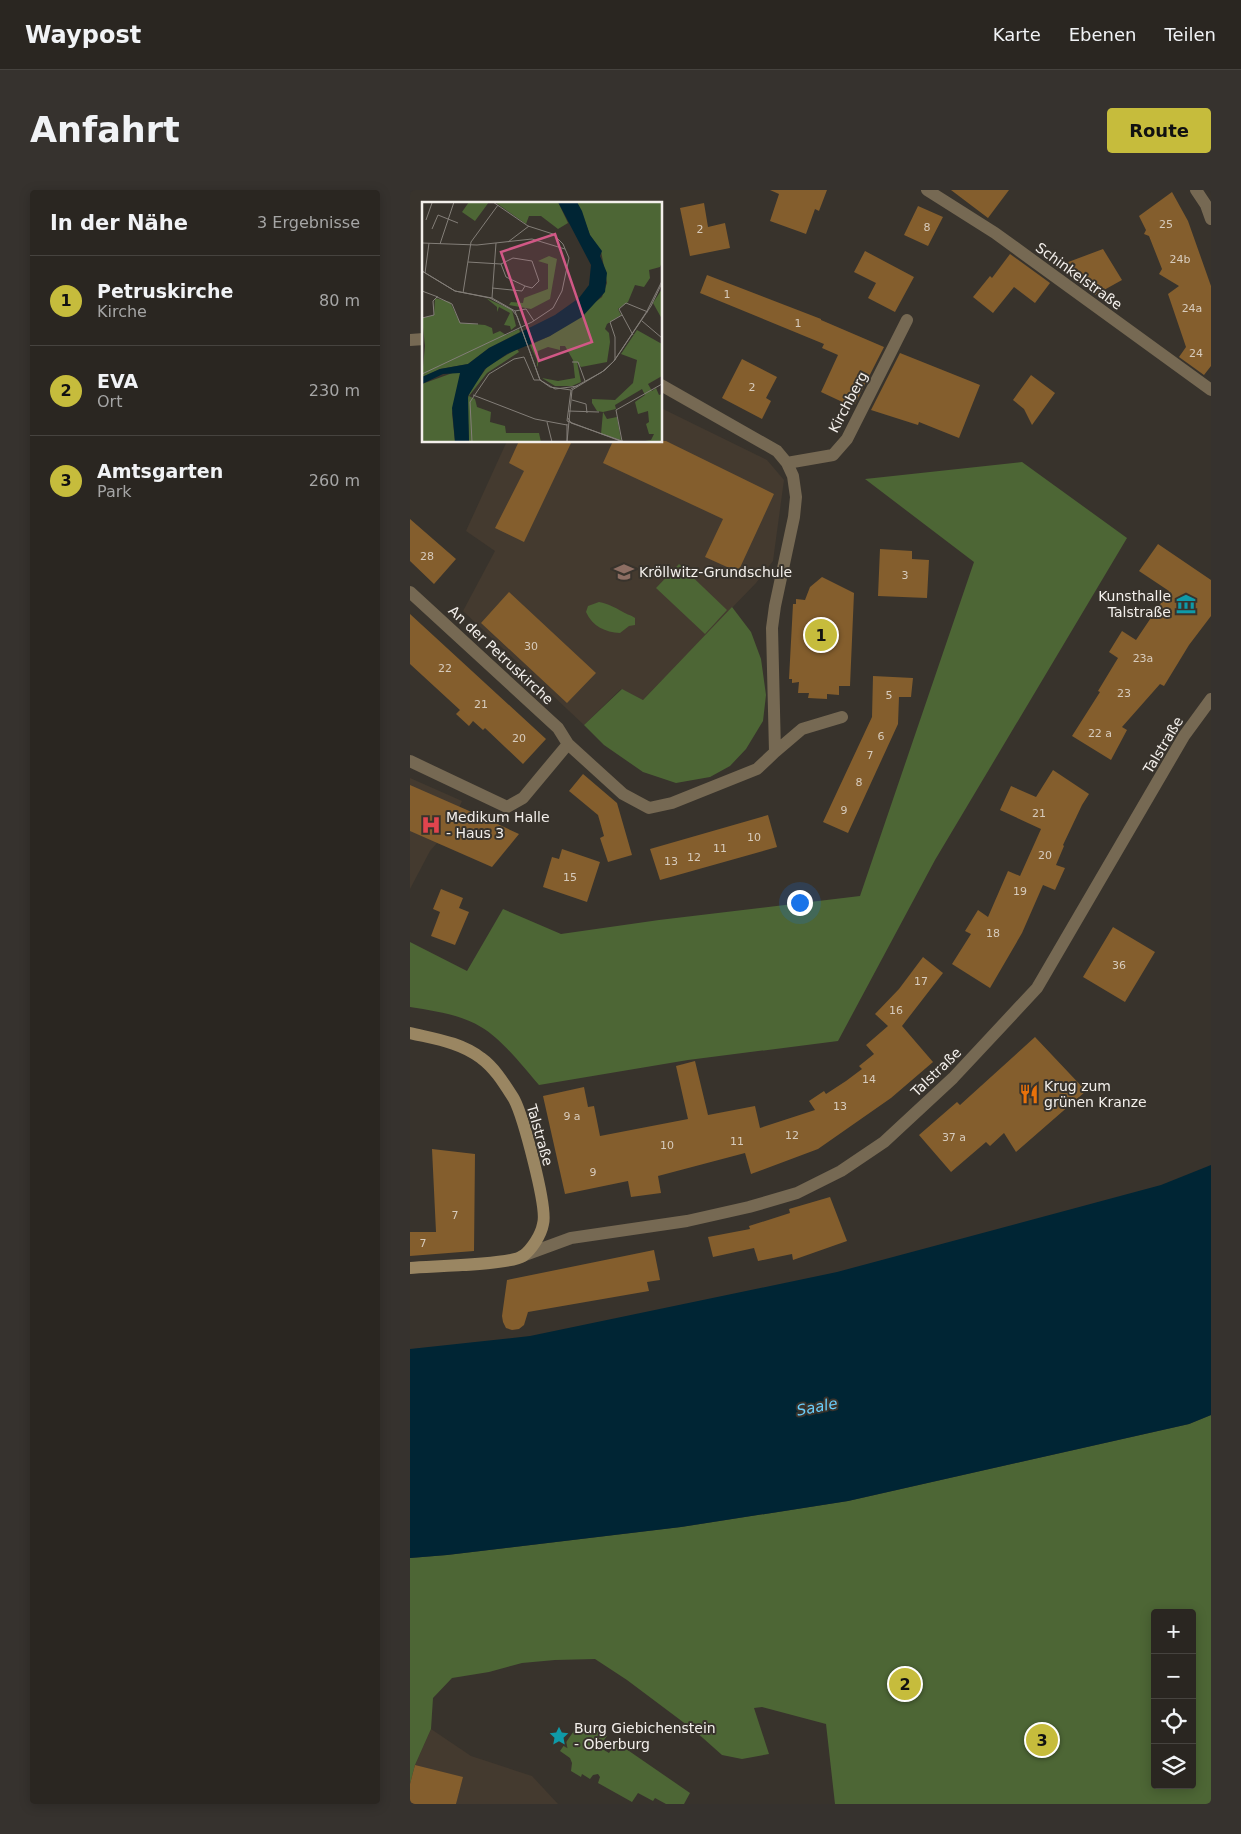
<!DOCTYPE html>
<html lang="de">
<head>
<meta charset="utf-8">
<style>
  body { margin:0; font-family:"DejaVu Sans",sans-serif; background:#36322e; color:#f1f3f6 }
  .controls { position:absolute; right:15px; bottom:15px; display:grid; overflow:hidden; border-radius:5px; box-shadow:0 2px 12px #0003 }
  .controls button { width:45px; height:45px; display:grid; place-items:center; padding:0; border:0; border-bottom:1px solid #46433f; background:#2a2621; color:#f1f3f6; font:25px sans-serif }
  .you { position:absolute; left:389px; top:712px; width:18px; height:18px; margin:-12px; border:4px solid #fff; border-radius:50%; background:#1a73e8; box-shadow:0 0 0 8px #1a73e833 }
  .badge { display:grid; place-items:center; width:32px; height:32px; border-radius:50%; background:#c6bc3c; color:#111; font-size:16px; font-weight:700 }
  .pin { position:absolute; translate:-50% -50%; border:2px solid #fff; box-shadow:0 1px 5px #0006 }
  .list { margin:0; padding:0; list-style:none }
  h2 { display:flex; justify-content:space-between; align-items:center; height:65px; margin:0; padding:0 20px; font-size:21px }
  h2 small { font-size:16px; font-weight:400; color:#a5a5a5 }
  .list li { display:grid; grid-template-columns:32px 1fr auto; gap:15px; align-items:center; box-sizing:border-box; height:90px; padding:0 20px; border-top:1px solid #46433f }
  .list b { display:block; font-size:19px; white-space:nowrap }
  .list p { margin:0; font-size:16px; white-space:nowrap; color:#a5a5a5 }
  .list em { font-size:16px; font-style:normal; color:#a5a5a5 }
  .icon { flex:none; width:28px; height:28px; fill:none; stroke:currentColor; stroke-width:2; stroke-linecap:round; stroke-linejoin:round }
  .map { position:relative; flex:none; width:801px; height:1614px; overflow:hidden; border-radius:5px }
  header { display:flex; align-items:center; gap:30px; box-sizing:border-box; height:70px; padding:0 25px; background:#2a2621; border-bottom:1px solid #46433f }
  header strong { font-size:24px }
  nav { display:flex; gap:28px; margin-inline-start:auto; font-size:18px }
  .intro { display:flex; align-items:center; justify-content:space-between; box-sizing:border-box; height:120px; padding:0 30px }
  h1 { margin:0; font-size:35px }
  .button { padding:12px 22px; border-radius:5px; background:#c6bc3c; color:#111; font-size:18px; font-weight:700 }
  main { display:flex; gap:30px; padding:0 30px }
  aside { flex:1; background:#2a2621; border-radius:5px; box-shadow:0 2px 12px #0003 }
  .map>svg:first-child { display:block }
  .built { fill:#443a2f }
  .green { fill:#4d6635; fill-rule:evenodd }
  .water { fill:#002534 }
  .building { fill:#845e2d }
  .lines { fill:none; stroke-linecap:round; stroke-linejoin:round }
  .street { stroke:#766953; stroke-width:12 }
  .secondary { stroke:#9a8662; stroke-width:12 }
  .labels { text-anchor:middle; dominant-baseline:central; stroke-width:4; stroke-linejoin:round; paint-order:stroke }
  .number-label { font-size:11px; fill:#d7cbbc }
  .street-label { font-size:14px; fill:#f3efeb; stroke:#38332c }
  .poi-label { font-size:14px; fill:#f3efeb; stroke:#38332c; text-anchor:start }
  .water-label { font-size:15px; font-style:italic; fill:#6acdfa; stroke:#38332c }
  .inset-road { fill:none; stroke:#837e78; stroke-width:1 }
  .view { fill:#d15886; fill-opacity:0.15; stroke:#d15886; stroke-width:2.5 }
  .inset-edge { fill:none; stroke:#f3efeb; stroke-width:2.5 }
</style>
</head>
<body>
<header>
<strong>Waypost</strong>
<nav><a>Karte</a><a>Ebenen</a><a>Teilen</a></nav>
</header>
<div class="intro"><h1>Anfahrt</h1><a class="button">Route</a></div>
<main>
<aside>
<h2>In der Nähe<small>3 Ergebnisse</small></h2>
<ul class="list">
<li><span class="badge">1</span><div><b>Petruskirche</b><p>Kirche</p></div><em>80 m</em></li>
<li><span class="badge">2</span><div><b>EVA</b><p>Ort</p></div><em>230 m</em></li>
<li><span class="badge">3</span><div><b>Amtsgarten</b><p>Park</p></div><em>260 m</em></li>
</ul>
</aside>
<div class="map">
<svg width="801" height="1614" viewBox="0 0 801 1614">
  <rect width="100%" height="100%" fill="#38332c"/>
  <path class="built" d="M251,218L357,270L374,290L363,371L346,393L233,510L211,499L174,535L53,421L85,361L56,341L97,251H251Z
    M0,588L52,611L32,655L27,653L20,661L0,699Z
    M21,1539L61,1566L122,1586L148,1614H0V1594L5,1575Z"/>
  <path class="green" d="M612,272L717,348L525,670L428,851L278,870L129,895C113,877 92,849 71,837C50,824 24,821 0,817V752L57,781L93,719L151,744L249,730L450,706L564,372L455,289Z
    M269,374L317,420L295,444L246,398Z
    M189,412C199,414 204,417 213,422C218,425 221,425 225,428V435L219,436L210,443C195,442 183,437 176,422L178,416Z
    M322,417L341,442L351,469L356,505L353,531L336,559L320,576L300,587L266,593L233,582L194,555L174,535L212,499L233,510Z
    M801,1225V1614H425L416,1534L352,1517L344,1518L359,1564L332,1569L312,1565L285,1541L217,1490L185,1469L145,1470L112,1473L79,1482L42,1488L23,1508L21,1539L5,1575L0,1594V1368L37,1365L271,1337L438,1311L779,1234ZM745,1423H782V1595H745Z
    M180,1534L197,1546L189,1557L199,1563L206,1552L280,1603L274,1614H256L245,1608L243,1611L228,1603L222,1612L188,1593L190,1587L188,1584L183,1585L180,1589L172,1584L171,1587L161,1581L162,1573L160,1568L150,1561L168,1535Z"/>
  <path class="water" d="M801,975V1225L779,1234L438,1311L271,1337L37,1365L0,1368V1159L120,1146L427,1082L751,995Z"/>
  <path class="building" d="M360,0H417L409,21L405,19L396,44L360,31L369,4Z
    M541,0H599L578,28Z
    M762,2L778,31L801,96V176L794,185L769,167L776,157L758,104L769,96L749,84L752,79L739,46L734,44L736,40L729,26Z
    M294,13L298,37L315,33L320,58L280,66L270,18Z
    M508,16L533,27L518,56L494,45Z
    M693,59L712,90L685,105L654,76L650,80L645,77Z
    M455,61L504,87L485,122L458,108L466,93L444,82Z
    M600,64L640,93L625,113L604,97L583,123L563,107L580,86L582,88Z
    M297,85L411,129V130L474,157L445,214L442,213L441,216L411,202L428,165L412,158L414,154L290,103Z
    M490,163L570,195L549,248L509,232L508,235L461,220Z
    M332,169L367,187L356,208L361,211L352,229L312,208Z
    M621,185L645,203L622,235L614,219L603,210Z
    M109,251H162L114,352L85,338L114,281L99,273Z
    M203,251H256L364,304L328,382L295,367L313,329L193,273Z
    M0,329L46,369L24,394L0,371Z
    M748,354L801,390V426L779,455L754,496L750,494L712,537L717,540L701,570L662,546L690,502L688,501L708,468L699,462L712,441L726,450L759,401L729,381Z
    M470,359L502,361V369L519,370L517,408L468,406Z
    M412,387L444,403L440,496H429V505L417,504V509L398,508L399,503H388L389,492L382,493V489H379L383,414H386V409L395,410L400,397Z
    M99,402L186,483L157,513L71,433Z
    M0,424L136,549L113,574L75,538L73,540L63,531L59,536L46,524L50,520L0,474Z
    M463,486L503,488L501,507H489L488,534L438,643L413,632L462,527Z
    M643,580L679,604L672,615L653,655L654,656L646,675L655,678L645,700L633,695L612,743L580,798L542,774L561,744L555,741L568,720L578,727L598,681L610,686L631,639L590,620L601,596L626,607Z
    M173,584L207,613L222,665L198,672L190,648L194,646L188,625L159,601Z
    M0,595L57,620L109,644L82,677L0,641Z
    M358,625L367,657L250,690L240,659Z
    M152,659L190,672L177,712L133,697L142,667L149,669Z
    M31,699L53,708L49,718L59,722L45,755L21,746L30,722L23,719Z
    M703,737L745,762L715,812L673,787Z
    M513,767L533,783L492,836L523,872L481,908L408,959L341,984L335,963L248,986L251,1003L221,1007L218,991L155,1004L133,906L174,897L178,917L184,916L190,946L278,929L266,876L285,871L298,925L345,916L350,938L405,920L399,911L414,901L416,904L436,891L452,879L449,876L464,864L456,855L478,836L465,824L489,799Z
    M625,847L676,901L606,962L594,943L580,956L576,952L541,982L509,945L547,912L550,915Z
    M22,959L65,964L64,1061L0,1066V1042H26Z
    M420,1007L437,1051L383,1070L382,1064L348,1071L344,1058L303,1067L298,1047L340,1039L339,1036L380,1023L379,1019Z
    M244,1060L250,1090L237,1092L239,1101L118,1122L114,1135L109,1139L102,1140L96,1138L93,1132L92,1126L97,1090Z
    M5,1575L53,1587L46,1614H0V1594Z"/>
  <g class="lines">
    <path class="street" d="M517,0L585,43L801,200
      M786,0L796,15L801,29
      M0,150L14,149
      M377,273L423,265L437,249L497,130
      M0,402L148,538L158,554L213,604L239,618L262,613L347,579L365,562L362,438L365,416L384,327L386,307L383,286L377,273L367,261L251,195
      M365,562L392,539L432,527
      M0,571L97,617L113,608L158,554
      M112,1066L161,1048L277,1031L339,1017L387,1003L431,981L474,952L543,888L627,798L774,546L801,509"/>
    <path class="secondary" d="M0,843C25,849 50,852 71,868C85,878 95,895 104,909C113,926 138,1018 133,1034C131,1045 122,1059 113,1066C100,1075 20,1076 0,1078"/>
  </g>
  <defs>
    <symbol id="school-bare" viewBox="-9 -9 18 18"><path d="M0-5L7-2L0 1L-7-2ZM-4 1L0 2.5L4 1V4Q0 6-4 4Z" fill="#8d6e63" stroke="#38332c" stroke-width="2.5" paint-order="stroke"/></symbol>
    <symbol id="museum-bare" viewBox="-9 -9 18 18"><path d="M0-6L6-3V-2H-6V-3ZM-5-1h2V3h-2ZM-1-1h2V3h-2ZM3-1h2V3H3ZM-6 4H6V6H-6Z" fill="#0f9aa8" stroke="#38332c" stroke-width="2.5" paint-order="stroke"/></symbol>
    <symbol id="hospital-bare" viewBox="-9 -9 18 18"><path d="M-5-5h3v3.5h4V-5h3V5h-3V1.5h-4V5h-3Z" fill="#e0444e" stroke="#38332c" stroke-width="2.5" paint-order="stroke"/></symbol>
    <symbol id="restaurant-bare" viewBox="-9 -9 18 18"><path d="M-5-6h1v4h1v-4h1v4h1v-4h1v5L-1.5 .5V6h-2V.5L-5-1ZM5-6V6H3V1.5H1.5Q1.5-4 5-6Z" fill="#e8710a" stroke="#38332c" stroke-width="2.5" paint-order="stroke"/></symbol>
    <symbol id="sight-bare" viewBox="-9 -9 18 18"><path d="M0-6L1.8-2.2L6-1.7L2.9 1.2L3.7 5.4L0 3.3L-3.7 5.4L-2.9 1.2L-6-1.7L-1.8-2.2Z" fill="#0f9aa8" stroke="#38332c" stroke-width="2.5" paint-order="stroke"/></symbol>
  </defs>
  <g fill-rule="evenodd">
    <use href="#school-bare" x="200" y="368" width="28" height="28"/>
    <use href="#museum-bare" x="762" y="400" width="28" height="28"/>
    <use href="#hospital-bare" x="7" y="621" width="28" height="28"/>
    <use href="#restaurant-bare" x="605" y="890" width="28" height="28"/>
    <use href="#sight-bare" x="135" y="1532" width="28" height="28"/>
  </g>
  <g class="labels">
    <g class="number-label">
      <text x="756" y="34">25</text>
      <text x="517" y="37">8</text>
      <text x="290" y="39">2</text>
      <text x="770" y="69">24b</text>
      <text x="317" y="104">1</text>
      <text x="782" y="118">24a</text>
      <text x="388" y="133">1</text>
      <text x="786" y="163">24</text>
      <text x="342" y="197">2</text>
      <text x="17" y="366">28</text>
      <text x="495" y="385">3</text>
      <text x="121" y="456">30</text>
      <text x="733" y="468">23a</text>
      <text x="35" y="478">22</text>
      <text x="714" y="503">23</text>
      <text x="479" y="505">5</text>
      <text x="71" y="514">21</text>
      <text x="690" y="543">22 a</text>
      <text x="471" y="546">6</text>
      <text x="109" y="548">20</text>
      <text x="460" y="565">7</text>
      <text x="449" y="592">8</text>
      <text x="434" y="620">9</text>
      <text x="629" y="623">21</text>
      <text x="344" y="647">10</text>
      <text x="310" y="658">11</text>
      <text x="635" y="665">20</text>
      <text x="284" y="667">12</text>
      <text x="261" y="671">13</text>
      <text x="160" y="687">15</text>
      <text x="610" y="701">19</text>
      <text x="583" y="743">18</text>
      <text x="709" y="775">36</text>
      <text x="511" y="791">17</text>
      <text x="486" y="820">16</text>
      <text x="459" y="889">14</text>
      <text x="430" y="916">13</text>
      <text x="162" y="926">9 a</text>
      <text x="382" y="945">12</text>
      <text x="544" y="947">37 a</text>
      <text x="327" y="951">11</text>
      <text x="257" y="955">10</text>
      <text x="183" y="982">9</text>
      <text x="45" y="1025">7</text>
      <text x="13" y="1053">7</text>
    </g>
    <g class="street-label">
      <text transform="translate(669 86) rotate(36)">Schinkelstraße</text>
      <text transform="translate(438 212) rotate(-62)">Kirchberg</text>
      <text transform="translate(91 465) rotate(43)">An der Petruskirche</text>
      <text transform="translate(753 555) rotate(-59)">Talstraße</text>
      <text transform="translate(526 882) rotate(-44)">Talstraße</text>
      <text transform="translate(130 945) rotate(74)">Talstraße</text>
    </g>
    <g class="poi-label">
      <text x="229" y="382">Kröllwitz-Grundschule</text>
      <text x="761" y="406" text-anchor="end">Kunsthalle<tspan x="761" dy="16">Talstraße</tspan></text>
      <text x="36" y="627">Medikum Halle<tspan x="36" dy="16">- Haus 3</tspan></text>
      <text x="634" y="896">Krug zum<tspan x="634" dy="16">grünen Kranze</tspan></text>
      <text x="164" y="1538">Burg Giebichenstein<tspan x="164" dy="16">- Oberburg</tspan></text>
    </g>
    <g class="water-label">
      <text transform="translate(407 1217) rotate(-11)">Saale</text>
    </g>
  </g>
  <g transform="translate(12 12)">
    <rect width="240" height="240" fill="#38332c"/>
    <path d="M47,0H67L53,19L40,10ZM73,0H136L146,21L136,27L119,14H107L104,22ZM155,0H240V60L238,65L227,68L228,76L222,85L213,83L206,100L196,107L199,113L185,122L183,127L187,131L188,140L185,160L159,165L155,160L159,180L150,184H133L120,176L136,179L153,176L151,158L143,144H138V148L126,145L116,149V163L115,165V158L108,143L128,134L180,95L185,81L179,49L168,33ZM127,54L135,57L128,97L109,107L87,103L89,100L101,101L102,96L126,87V62L116,59ZM240,87V117L231,101ZM13,96L28,100L38,121L63,123L70,126L71,132L78,129L84,133L97,127L98,130L67,146L46,162L18,167L0,175L3,144L0,116L12,113ZM64,96L90,108L94,124L89,128L88,124L82,123L88,111L77,105L75,110V105ZM215,128L240,142V174L226,182L230,189L234,186L237,193L240,192V240H217L229,238L232,232H227L224,222L227,220L226,209L216,212L213,200L223,193L220,187L193,203L194,207L181,210L185,217L195,215L199,238L179,232L181,210L175,209L170,201V197L193,198L211,181L215,158L199,152ZM95,147L97,150L65,171L47,194L53,197L55,205L69,210L68,220L83,224L84,231H117L119,240H47L45,199L49,187L66,164ZM36,169L39,172L30,211L33,240H0V182Z" fill="#4d6635"/>
    <path d="M136,0H155L160,9L168,33L180,49L178,54L185,71L183,90L160,115L128,134L85,152L63,167L46,194L47,240H33L30,206L38,171L21,172L0,182V175L18,167L46,162L67,146L133,113L157,96L167,83L169,63Z" fill="#002534"/>
    <path class="inset-road" d="M4,18L10,1L7,0M10,27L16,13L36,21M86,40L107,24M0,41L55,43L110,37L143,47M18,42L32,0M46,60L79,62L91,56L110,59L117,79L110,86L103,84L84,75L79,62M0,69L33,89L70,96L93,109L118,178L128,185L149,188L145,219L201,240M0,69L33,89L68,96L90,108L95,114L118,178L133,187L156,184M3,71L7,41M70,86L100,89L103,84M0,89L16,95M41,91L49,40L76,3M70,96L74,41M93,109L104,107L112,119M0,116L12,113L11,99L15,95L30,102L38,121L56,122M220,119L240,136M211,133L197,107L204,101L226,110M193,158V135L188,120L200,113M150,160H156L163,179M0,172L110,120L131,106L140,89L147,56L141,42L131,32L106,24L71,0M149,187L180,170L192,159L229,104L240,81M51,193L113,217L145,223M150,198L164,202L165,211M146,209L177,210M146,216L149,221L203,240M125,220L130,240M145,222V240M200,239L194,208L240,182M50,240L48,200L67,172L92,157L102,155L112,178H118M145,240L150,188L183,168L192,159L225,109L240,79"/>
    <path class="view" d="M133,32L170,140L117,159L79,50Z"/>
    <rect width="240" height="240" class="inset-edge"/>
  </g>
</svg>
<div class="controls">
<button>+</button>
<button>−</button>
<button><svg class="icon" aria-label="locate" viewBox="0 0 24 24"><circle cx="12" cy="12" r="6"/><path d="M12 2v4M12 18v4M2 12h4M18 12h4"/></svg></button>
<button><svg class="icon" aria-label="layers" viewBox="0 0 24 24"><path d="M12 4l9 5-9 5-9-5zM3 14l9 5 9-5"/></svg></button>
</div>
<div class="you"></div>
<div class="pin badge" style="left:411px;top:445px">1</div>
<div class="pin badge" style="left:495px;top:1494px">2</div>
<div class="pin badge" style="left:632px;top:1550px">3</div>
</div>
</main>
</body>
</html>
